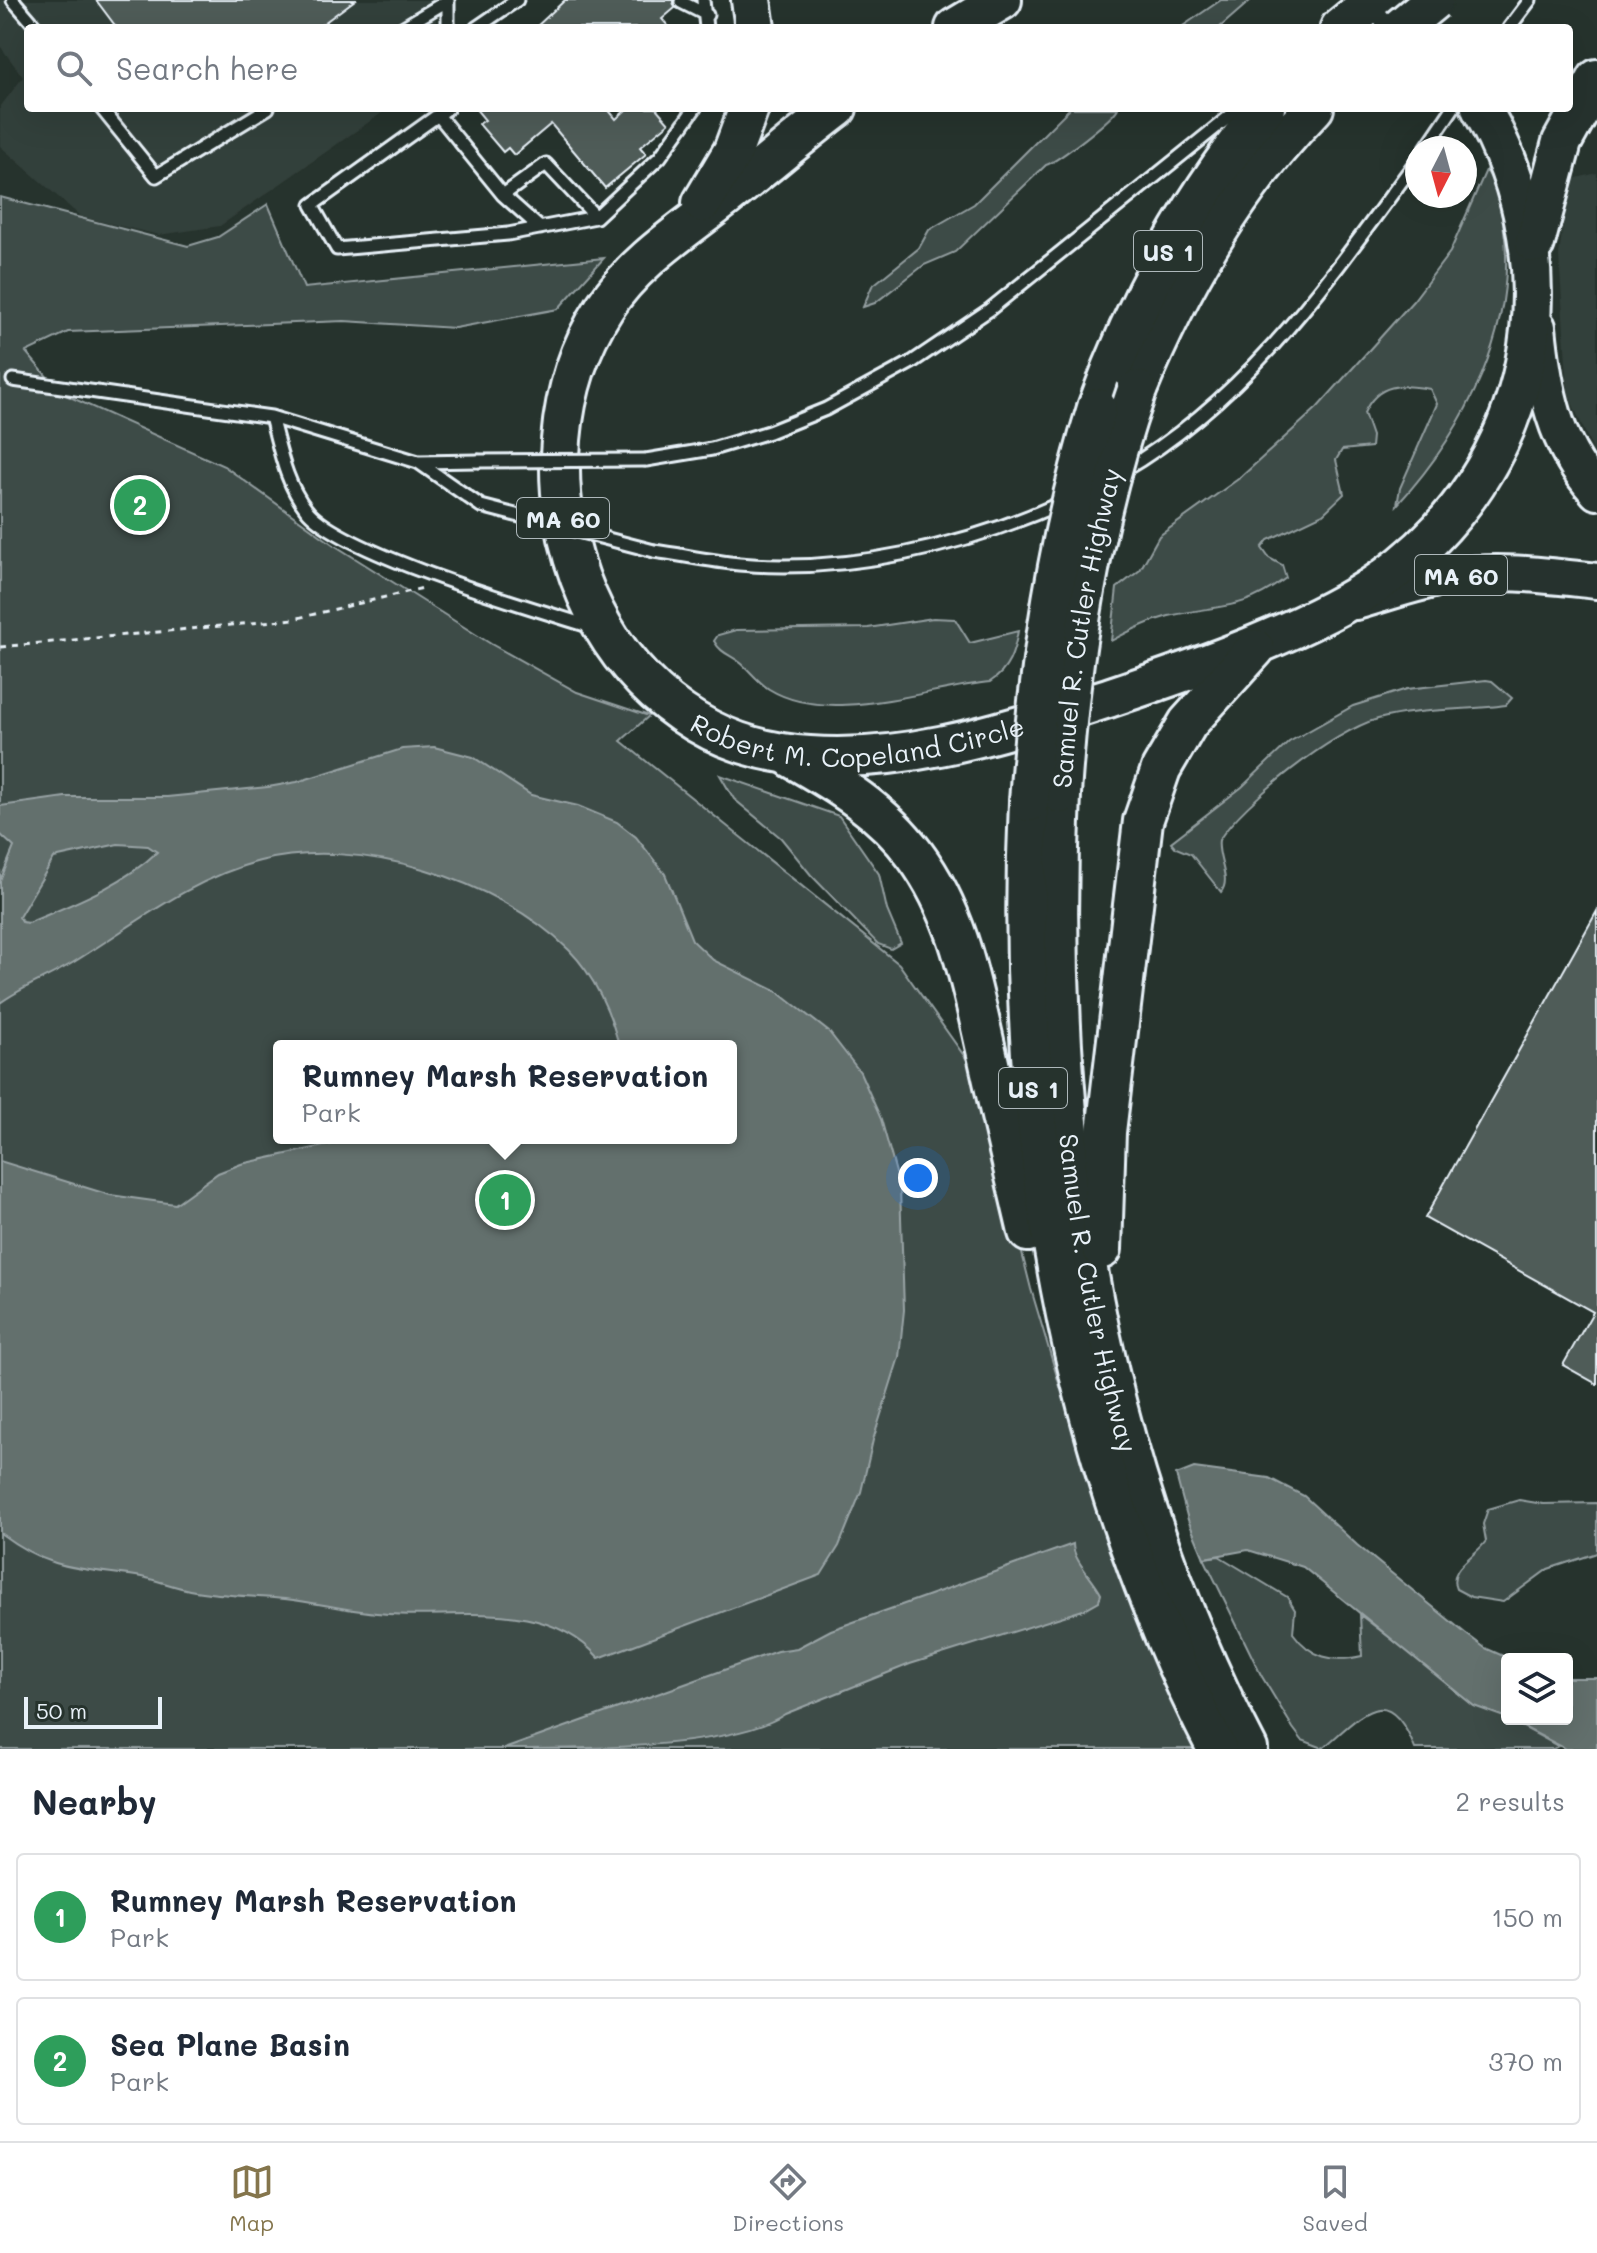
<!DOCTYPE html>
<html lang="en">
<head>
<meta charset="utf-8">
<style>
  body { margin:0; font-family:Mali,sans-serif; background:#f2f2f3; color:#1f2937 }
  .controls { position:absolute; right:24px; bottom:24px; display:grid; overflow:hidden; border-radius:8px; box-shadow:0 8px 32px #0002 }
  .controls button { width:72px; height:72px; display:grid; place-items:center; padding:0; border:0; border-bottom:2px solid #e0e1e3; background:#fff; color:#1f2937; font:40px sans-serif }
  .compass { position:absolute; left:1405px; top:136px; width:72px; height:72px; border-radius:50%; background:#fff; box-shadow:0 8px 32px #0002; rotate:186deg }
  .scale { position:absolute; left:24px; bottom:20px; width:138px; box-sizing:border-box; padding-left:8px; border:4px solid #e8f1f8; border-top:0; font-size:22px; line-height:28px; white-space:nowrap; color:#e8f1f8; -webkit-text-stroke:6px #26332d; paint-order:stroke }
  .you { position:absolute; left:918px; top:1178px; width:28px; height:28px; margin:-20px; border:6px solid #fff; border-radius:50%; background:#1a73e8; box-shadow:0 0 0 12px #1a73e833 }
  .badge { display:grid; place-items:center; width:52px; height:52px; border-radius:50%; background:#84754c; color:#fff; font-size:26px; font-weight:700 }
  .pin { position:absolute; translate:-50% -50%; border:4px solid #fff; box-shadow:0 2px 8px #0006 }
  .popup { position:absolute; left:273px; top:1040px; width:464px; height:104px; box-sizing:border-box; display:grid; place-content:center; border-radius:8px; background:#fff; filter:drop-shadow(0 2px 6px #0005); font-size:26px; white-space:nowrap; color:#747a83 }
  .popup b { font-size:30px; color:#1f2937 }
  .popup::after { content:''; position:absolute; left:50%; top:100%; margin-left:-16px; border:16px solid transparent; border-top-color:#fff }
  .list { margin:0; padding:0; list-style:none }
  h2 { display:flex; justify-content:space-between; align-items:center; height:104px; margin:0; padding:0 32px; font-size:34px }
  h2 small { font-size:26px; font-weight:400; color:#747a83 }
  .list li { display:grid; grid-template-columns:52px 1fr auto; gap:24px; align-items:center; box-sizing:border-box; height:128px; margin:0 16px 16px; padding:0 16px; border:2px solid #e0e1e3; border-radius:8px }
  .list b { display:block; font-size:30px; white-space:nowrap }
  .list p { margin:0; font-size:26px; white-space:nowrap; color:#747a83 }
  .list em { font-size:26px; font-style:normal; color:#747a83 }
  .icon { flex:none; width:44px; height:44px; fill:none; stroke:currentColor; stroke-width:2; stroke-linecap:round; stroke-linejoin:round }
  .map { position:relative; flex:none; width:1597px; height:1749px; overflow:hidden }
  .search { position:absolute; background:#fff; box-shadow:0 8px 32px #0002; left:24px; right:24px; top:24px; height:88px; display:flex; align-items:center; gap:20px; box-sizing:border-box; padding:0 28px; border-radius:8px; color:#747a83; font-size:30px }
  .sheet { height:392px; background:#fff }
  nav { display:flex; justify-content:space-around; align-items:center; box-sizing:border-box; height:112px; border-top:2px solid #e0e1e3; background:#fff; font-size:22px; color:#747a83 }
  nav a { display:grid; justify-items:center; gap:4px }
  nav .on { color:#84754c }
  .map>svg:first-child { display:block }
  .built { fill:#333f3a }
  .green { fill:#3e4b47; stroke:#939ea0; stroke-width:2; fill-rule:evenodd }
  .water { fill:#636f6d; stroke:#98a3a5; stroke-width:2; fill-rule:evenodd }
  .building { fill:#505c59; stroke:#e8f1f8; stroke-width:2 }
  .lines { fill:none; stroke-linecap:round; stroke-linejoin:round }
  .lane-casing { stroke:#e8f1f8; stroke-width:17 }
  .primary-casing { stroke:#e8f1f8; stroke-width:40 }
  .highway-casing { stroke:#e8f1f8; stroke-width:44 }
  .path { stroke:#e8f1f8; stroke-width:3; stroke-dasharray:6 6; stroke-linecap:butt }
  .lane { stroke:#26332d; stroke-width:11 }
  .primary { stroke:#26332d; stroke-width:34 }
  .highway { stroke:#26332d; stroke-width:38 }
  .lane-bridge-casing { stroke:#e8f1f8; stroke-width:17; stroke-linecap:butt }
  .highway-bridge-casing { stroke:#e8f1f8; stroke-width:44; stroke-linecap:butt }
  .lane-bridge { stroke:#26332d; stroke-width:11 }
  .highway-bridge { stroke:#26332d; stroke-width:38 }
  .labels { text-anchor:middle; dominant-baseline:central; stroke-width:6; stroke-linejoin:round; paint-order:stroke }
  .shield { fill:#26332d; stroke:#aeb8bb; stroke-width:2 }
  .shield-label { font-size:24px; font-weight:bold; fill:#e8f1f8 }
  .street-label { font-size:26px; fill:#e8f1f8; stroke:#26332d }
</style>
</head>
<body>
<div class="map">
<svg width="1597" height="1749" viewBox="0 0 1597 1749">
  <rect width="100%" height="100%" fill="#26332d"/>
  <filter id="ink" filterUnits="userSpaceOnUse"><feTurbulence type="fractalNoise" baseFrequency=".0125" numOctaves="2"/><feDisplacementMap in="SourceGraphic" scale="16" xChannelSelector="R" yChannelSelector="G"/><feConvolveMatrix kernelMatrix="1 2 1 2 8 2 1 2 1" color-interpolation-filters="sRGB"/></filter>
  <g filter="url(#ink)">
    <path class="built" d="M0,0H459L434,17L441,28H28V108H389L220,226L159,235L81,217L0,146V107L23,77L0,46Z
      M1597,173V459L1568,394L1559,255L1569,180Z"/>
    <path class="green" d="M1221,0H1251L1219,28H1180Z
      M1070,108H1118C1113,119 1058,161 1046,165L955,252L924,265L875,303L863,307L872,286L919,248L929,230L974,204Z
      M1486,170C1496,184 1500,205 1503,222C1520,325 1465,431 1397,505L1400,488L1437,404L1430,389C1402,384 1378,382 1364,413L1372,436L1371,447L1342,450L1336,460L1344,494L1323,514L1268,540L1262,548L1269,558L1282,565L1286,578C1241,612 1220,604 1169,616C1149,621 1129,631 1111,641L1117,588L1140,570L1159,536L1241,477L1317,408L1413,301L1450,252Z
      M0,197L188,246L218,237L268,204L304,288L604,258L558,309L455,328L344,321L68,332L26,352L61,393L224,466L334,545L491,644L577,692L649,716L621,741L899,964L977,1074L1031,1289L1075,1437L1099,1506L1201,1749H0ZM279,1046H731V1138H279Z
      M933,618L955,619L970,643L1018,631C1014,653 1009,670 990,682C926,688 829,726 769,689C759,683 751,672 742,664C731,654 722,655 714,641L718,635L736,630L868,628Z
      M1486,680L1492,681L1512,698L1506,705C1465,711 1419,708 1378,719C1335,730 1243,802 1219,840C1216,857 1232,879 1221,892L1191,854L1176,848L1171,842L1242,787L1289,742L1353,706L1407,689Z
      M720,775L839,816L879,874L887,910L901,943L891,949L878,944L811,875L781,838L734,799Z
      M1519,1500L1543,1504L1597,1503V1553L1548,1569L1503,1602L1471,1597L1456,1589C1447,1568 1475,1557 1486,1541L1483,1524L1488,1509Z
      M1219,1556L1287,1597L1295,1610L1293,1633C1311,1658 1333,1663 1362,1656L1360,1615L1486,1710L1499,1714L1558,1746L1553,1749H1415C1388,1679 1362,1715 1323,1748L1302,1740L1293,1728L1261,1675L1204,1558Z"/>
    <path class="water" d="M434,747L473,757L531,795L578,806L617,822L636,837L665,874L692,940L713,960L778,992L829,1032L860,1072L881,1119L900,1187L904,1310L899,1357L873,1440L861,1492L839,1546L821,1575L599,1658C544,1597 459,1619 388,1614C353,1612 320,1603 285,1599C255,1596 225,1596 195,1591C175,1588 156,1579 136,1576C77,1568 51,1571 0,1533V1161L110,1195L175,1204L218,1173L241,1164L360,1138H731V1046H619C611,1013 594,975 569,950C497,879 360,836 260,861C190,879 134,925 74,962C50,977 23,986 0,1003V881L14,847L0,834V806L65,797H167L268,787L297,782L402,749ZM118,844L148,846L157,852C123,885 72,904 28,923L22,922L19,917L54,858Z
      M1194,1468L1269,1478L1304,1496L1357,1545L1465,1633L1485,1648L1510,1659H1507V1718L1474,1706L1303,1567L1248,1550L1204,1558L1188,1520L1176,1475Z
      M1073,1544C1073,1561 1093,1578 1101,1594L1099,1601L1083,1610L910,1664L785,1714C734,1749 577,1749 504,1749L777,1651L797,1648L831,1630Z
      M1567,1678H1597V1749H1566L1508,1719H1567Z"/>
    <path class="building" d="M96,0H355L317,28H117Z
      M565,0H673L675,8L662,19L670,28H535Z
      M475,108H607L616,119L628,108H656L669,123L640,147L646,154L605,188L551,124L514,155L508,148L503,152L479,124L485,120Z
      M1597,911V1384L1563,1365L1593,1312L1425,1218Z"/>
    <g class="lines">
      <defs>
        <path id="lane" d="M13,0L37,28
          M703,0L706,28
          M681,2L707,15
          M402,28L447,1
          M448,28V0
          M476,28L517,0
          M1509,28L1530,0
          M101,108L156,176L268,108
          M448,108L312,205L337,249L508,234L596,217L660,157L695,108
          M438,115L503,195L540,228
          M1426,148L1453,108
          M503,195L546,164L596,217
          M13,380L271,417L418,462L481,506
          M271,417C280,449 285,482 306,509C339,553 535,609 595,628
          M646,460L712,449L769,432L826,409L912,362L989,310L1240,108
          M418,462L478,461
          M1121,472C1250,397 1330,278 1417,160
          M654,551C682,555 711,561 739,564C847,574 966,546 1063,502"/>
        <path id="primary" d="M1538,327C1544,389 1554,444 1597,492
          M1356,602C1388,593 1420,581 1453,576C1501,569 1550,576 1597,581"/>
        <g id="highway">
          <path d="M751,0L755,28"/>
          <path d="M1375,0L1412,28"/>
          <path d="M955,28L1002,0"/>
          <path d="M1340,28L1374,0"/>
          <path id="s1" d="M837,108C799,137 763,168 725,198C683,231 635,261 605,307C502,466 582,721 782,753C894,770 1006,731 1111,697C1195,669 1310,630 1382,580C1537,471 1575,270 1481,108"/>
          <path d="M702,203L733,151L749,108"/>
          <path d="M1535,243L1562,142L1597,79"/>
          <path d="M1137,390C1180,286 1235,189 1314,108"/>
          <path d="M1097,408C1136,299 1191,198 1265,108"/>
          <path d="M792,758C838,784 883,811 915,855C959,914 971,984 987,1054C1000,1113 1014,1172 1028,1232"/>
          <path id="s2" d="M1061,794C1045,1126 1093,1452 1248,1749"/>
          <path d="M1029,802C1013,1128 1067,1457 1217,1749"/>
          <path d="M1102,1249L1106,1132L1143,821L1161,769L1188,723L1255,649"/>
        </g>
      </defs>
      <use href="#lane" class="lane-casing"/>
      <use href="#primary" class="primary-casing"/>
      <use href="#highway" class="highway-casing"/>
      <path class="path" d="M0,647L294,619L423,588"/>
      <use href="#lane" class="lane"/>
      <use href="#primary" class="primary"/>
      <use href="#highway" class="highway"/>
      <defs>
        <path id="lane-bridge" d="M478,461L646,460
          M481,506L654,551"/>
        <g id="highway-bridge">
          <path d="M1400,28L1434,0"/>
          <path id="s3" d="M1061,794C1070,657 1091,519 1137,390"/>
          <path d="M1029,802C1038,668 1057,536 1097,408"/>
        </g>
      </defs>
      <use href="#lane-bridge" class="lane-bridge-casing"/>
      <use href="#highway-bridge" class="highway-bridge-casing"/>
      <use href="#lane-bridge" class="lane-bridge"/>
      <use href="#highway-bridge" class="highway-bridge"/>
    </g>
  </g>
  <g class="labels">
    <g class="shield">
      <rect x="1134" y="231" width="68" height="40" rx="6"/>
      <rect x="517" y="498" width="92" height="40" rx="6"/>
      <rect x="1415" y="555" width="92" height="40" rx="6"/>
      <rect x="999" y="1068" width="68" height="40" rx="6"/>
    </g>
    <g class="shield-label">
      <text x="1168" y="251">US 1</text>
      <text x="563" y="518">MA 60</text>
      <text x="1461" y="575">MA 60</text>
      <text x="1033" y="1088">US 1</text>
    </g>
    <g class="street-label">
      <text stroke="none"><textPath href="#s3" startOffset="168">Samuel R. Cutler Highway</textPath></text>
      <text stroke="none"><textPath href="#s1" startOffset="944">Robert M. Copeland Circle</textPath></text>
      <text stroke="none"><textPath href="#s2" startOffset="502">Samuel R. Cutler Highway</textPath></text>
    </g>
  </g>
</svg>
<div class="controls">
<button><svg class="icon" aria-label="layers" viewBox="0 0 24 24"><path d="M12 4l9 5-9 5-9-5zM3 14l9 5 9-5"/></svg></button>
</div>
<svg class="compass" viewBox="-18 -18 36 36"><path d="M0-13l5 13h-10z" fill="#e53935"/><path d="M0 13l5-13h-10z" fill="#747a83"/></svg>
<div class="scale">50 m</div>
<div class="you"></div>
<div class="pin badge" style="left:505px;top:1200px;background:#2e9e5b">1</div>
<div class="popup"><b>Rumney Marsh Reservation</b>Park</div>
<div class="pin badge" style="left:140px;top:505px;background:#2e9e5b">2</div>
<div class="search"><svg class="icon" aria-label="search" viewBox="0 0 24 24"><circle cx="10" cy="10" r="6"/><path d="M15 15l6 6"/></svg>Search here</div>
</div>
<section class="sheet">
<h2>Nearby<small>2 results</small></h2>
<ul class="list">
<li><span class="badge" style="background:#2e9e5b">1</span><div><b>Rumney Marsh Reservation</b><p>Park</p></div><em>150 m</em></li>
<li><span class="badge" style="background:#2e9e5b">2</span><div><b>Sea Plane Basin</b><p>Park</p></div><em>370 m</em></li>
</ul>
</section>
<nav>
<a class="on"><svg class="icon" aria-label="map" viewBox="0 0 24 24"><path d="M3 6l6-2 6 2 6-2v14l-6 2-6-2-6 2zM9 4v14M15 6v14"/></svg>Map</a>
<a><svg class="icon" aria-label="directions" viewBox="0 0 24 24"><path d="M12 3l9 9-9 9-9-9zM9 14v-3h6M13 9l2 2-2 2"/></svg>Directions</a>
<a><svg class="icon" aria-label="saved" viewBox="0 0 24 24"><path d="M7 4h10v16l-5-4-5 4z"/></svg>Saved</a>
</nav>
</body>
</html>
